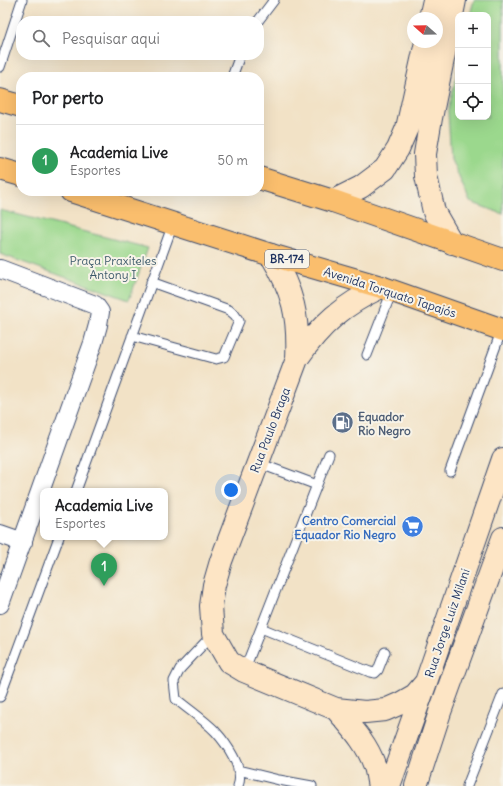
<!DOCTYPE html>
<html lang="pt">
<head>
<meta charset="utf-8">
<style>
  body { margin:0; font-family:Delius,sans-serif; background:#f6f6f6; color:#202124 }
  .controls { position:absolute; right:12px; top:12px; display:grid; overflow:hidden; border-radius:8px; box-shadow:0 4px 16px #0002 }
  .controls button { width:36px; height:36px; display:grid; place-items:center; padding:0; border:0; border-bottom:1px solid #e0e0e0; background:#fff; color:#202124; font:20px sans-serif }
  .compass { position:absolute; left:407px; top:12px; width:36px; height:36px; border-radius:50%; background:#fff; box-shadow:0 4px 16px #0002; rotate:290deg }
  .you { position:absolute; left:231px; top:490px; width:14px; height:14px; margin:-10px; border:3px solid #fff; border-radius:50%; background:#1a73e8; box-shadow:0 0 0 6px #1a73e833 }
  .badge { display:grid; place-items:center; width:26px; height:26px; border-radius:50%; background:#c8321e; color:#fff; font-size:13px; font-weight:700 }
  .pin { position:absolute; translate:-50% -33px; filter:drop-shadow(0 1px 2px #0008) }
  .pin::after { content:''; position:absolute; top:21px; width:14px; height:12px; background:inherit; clip-path:polygon(0 0,100% 0,50% 100%) }
  .popup { position:absolute; left:40px; top:488px; width:128px; height:52px; box-sizing:border-box; display:grid; place-content:center; border-radius:8px; background:#fff; filter:drop-shadow(0 1px 3px #0005); font-size:13px; white-space:nowrap; color:#757577 }
  .popup b { font-size:15px; color:#202124 }
  .popup::after { content:''; position:absolute; left:50%; top:100%; margin-left:-8px; border:8px solid transparent; border-top-color:#fff }
  .list { margin:0; padding:0; list-style:none }
  h2 { display:flex; justify-content:space-between; align-items:center; height:52px; margin:0; padding:0 16px; font-size:17px }
  h2 small { font-size:13px; font-weight:400; color:#757577 }
  .list li { display:grid; grid-template-columns:26px 1fr auto; gap:12px; align-items:center; box-sizing:border-box; height:72px; padding:0 16px; border-top:1px solid #e0e0e0 }
  .list b { display:block; font-size:15px; white-space:nowrap }
  .list p { margin:0; font-size:13px; white-space:nowrap; color:#757577 }
  .list em { font-size:13px; font-style:normal; color:#757577 }
  .icon { flex:none; width:22px; height:22px; fill:none; stroke:currentColor; stroke-width:2; stroke-linecap:round; stroke-linejoin:round }
  .map { position:relative; flex:none; width:503px; height:786px; overflow:hidden }
  .search { position:absolute; background:#fff; box-shadow:0 4px 16px #0002; left:16px; top:16px; width:248px; height:44px; display:flex; align-items:center; gap:10px; box-sizing:border-box; padding:0 14px; border-radius:16px; color:#757577; font-size:15px }
  .panel { position:absolute; background:#fff; box-shadow:0 4px 16px #0002; left:16px; top:72px; width:248px; height:124px; border-radius:16px }
  .map>svg:first-child { display:block }
  .green { fill:#9bd88d; stroke:#5b8476 }
  .lines { fill:none; stroke-linecap:round; stroke-linejoin:round }
  .lane-casing { stroke:#3b4a6e; stroke-width:11 }
  .street-casing { stroke:#3b4a6e; stroke-width:20 }
  .secondary-casing { stroke:#3b4a6e; stroke-width:24 }
  .highway-casing { stroke:#3b4a6e; stroke-width:24 }
  .lane { stroke:#fff; stroke-width:9 }
  .street { stroke:#fff; stroke-width:18 }
  .secondary { stroke:#fde5c5; stroke-width:22 }
  .highway { stroke:#fabe6d; stroke-width:22 }
  .labels { text-anchor:middle; dominant-baseline:central; stroke-width:4; stroke-linejoin:round; paint-order:stroke }
  .shield { fill:#f7f3e8; stroke:#5d6a87; stroke-width:1 }
  .shield-label { font-size:11px; font-weight:bold; fill:#1b2f5e }
  .park-label { font-size:12px; fill:#3b596a; stroke:#f7f3e8 }
  .street-label { font-size:12px; fill:#1b2f5e; stroke:#f7f3e8 }
  .service-label { font-size:12px; font-weight:bold; fill:#4e5e75; stroke:#f7f3e8; text-anchor:start }
  .shop-label { font-size:12px; font-weight:bold; fill:#366cbe; stroke:#f7f3e8; text-anchor:end }
</style>
</head>
<body>
<div class="map">
<svg width="503" height="786" viewBox="0 0 503 786">
  <rect width="100%" height="100%" fill="#f7f3e8"/>
  <filter id="ink" filterUnits="userSpaceOnUse"><feTurbulence type="fractalNoise" baseFrequency=".025" numOctaves="2"/><feDisplacementMap in="SourceGraphic" scale="8" xChannelSelector="R" yChannelSelector="G"/><feConvolveMatrix kernelMatrix="1 2 1 2 8 2 1 2 1" color-interpolation-filters="sRGB"/></filter>
  <filter id="wash" filterUnits="userSpaceOnUse"><feTurbulence type="fractalNoise" baseFrequency=".012" numOctaves="4" result="noise"/><feDisplacementMap in="SourceGraphic" scale="16" xChannelSelector="R" yChannelSelector="G"/><feGaussianBlur stdDeviation="0.9" result="paint"/><feColorMatrix in="noise" values="0 0 0 0 0 0 0 0 0 0 0 0 0 0 0 0 0 1.4 0 .05"/><feComposite in="paint" operator="in"/></filter>
  <g filter="url(#wash)">
    <rect width="100%" height="100%" fill="#f2e2c6"/>
    <path class="green" d="M474,0H503V214L470,202L451,159L448,112L458,67V117H488V15H470Z
      M0,210L148,248L129,300L0,254Z"/>
  </g>
  <g filter="url(#ink)">
    <g class="lines">
      <defs>
        <path id="lane" d="M258,21L274,0
          M0,67L22,0
          M232,77L240,55
          M132,336L216,359L224,357L239,321L235,315L229,310L151,282
          M367,355L392,291
          M329,454L261,628L370,672L375,673L378,670L385,652
          M258,463L317,485
          M450,471L502,329
          M76,491L173,224
          M213,634L180,669L174,681L176,699C189,710 203,719 215,731C226,743 245,769 238,786
          M244,671L261,628
          M0,697L59,537
          M238,770L279,780L312,786
          M467,786L503,694"/>
        <path id="street" d="M0,269L95,305L100,312L98,325L93,343L0,604
          M0,534L23,542"/>
        <path id="secondary" d="M430,18L434,0
          M333,201L361,187L385,169L398,149L407,128L426,42
          M452,243L434,212L426,176L425,154L431,118L455,0
          M271,255C293,291 299,316 297,359
          M381,287C343,305 321,324 297,359L221,561L214,585L211,606L213,634L229,662L244,671L336,709L365,712L385,710L401,703L415,695L426,682
          M336,709C351,727 366,742 374,764C377,771 377,779 379,786
          M389,786L426,682L503,459
          M416,786L440,712L503,538"/>
        <path id="highway" d="M0,100L21,106
          M0,169L21,175
          M259,178L333,201L503,260
          M71,191L271,255L381,287L503,330"/>
      </defs>
      <use href="#lane" class="lane-casing"/>
      <use href="#street" class="street-casing"/>
      <use href="#secondary" class="secondary-casing"/>
      <use href="#highway" class="highway-casing"/>
      <use href="#lane" class="lane"/>
      <use href="#street" class="street"/>
      <use href="#secondary" class="secondary"/>
      <use href="#highway" class="highway"/>
    </g>
  </g>
  <defs>
    <symbol id="fuel-disc" viewBox="-11 -11 22 22"><circle r="9.5" fill="#5c6f8a" stroke="#f7f3e8"/><path d="M-5.5-6h7V0h2V4h1.3V-2.5L3-4.5l.8-.8L6-3V5H2.5V1h-1V6h-7ZM-4.2-4.7v3.2H.2V-4.7Z" fill="#fff"/></symbol>
    <symbol id="supermarket-disc" viewBox="-11 -11 22 22"><circle r="9.5" fill="#3f7fe0" stroke="#f7f3e8"/><path d="M-6-5.5h2.5l.6 2H6L4.5 2H-2.5L-4.4-4H-6ZM-1.5 3.2a1.3 1.3 0 1 0 .1 0ZM3 3.2a1.3 1.3 0 1 0 .1 0Z" fill="#fff"/></symbol>
  </defs>
  <g fill-rule="evenodd">
    <use href="#fuel-disc" x="330" y="410" width="25" height="25"/>
    <use href="#supermarket-disc" x="400" y="514" width="25" height="25"/>
  </g>
  <g class="labels">
    <rect class="shield" x="265" y="250" width="44" height="18" rx="3"/>
    <g class="shield-label">
      <text x="287" y="259">BR-174</text>
    </g>
    <g class="park-label">
      <text x="113" y="260">Praça Praxíteles<tspan x="113" dy="14">Antony I</tspan></text>
    </g>
    <g class="street-label">
      <text transform="translate(390 292) rotate(18)">Avenida Torquato Tapajós</text>
      <text transform="translate(270 430) rotate(-69)">Rua Paulo Braga</text>
      <text transform="translate(447 623) rotate(-71)">Rua Jorge Luiz Milani</text>
    </g>
    <g class="service-label">
      <text x="358" y="416">Equador<tspan x="358" dy="14">Rio Negro</tspan></text>
    </g>
    <g class="shop-label">
      <text x="396" y="520">Centro Comercial<tspan x="396" dy="14">Equador Rio Negro</tspan></text>
    </g>
  </g>
</svg>
<div class="controls">
<button>+</button>
<button>−</button>
<button><svg class="icon" aria-label="locate" viewBox="0 0 24 24"><circle cx="12" cy="12" r="6"/><path d="M12 2v4M12 18v4M2 12h4M18 12h4"/></svg></button>
</div>
<svg class="compass" viewBox="-18 -18 36 36"><path d="M0-13l5 13h-10z" fill="#e53935"/><path d="M0 13l5-13h-10z" fill="#757577"/></svg>
<div class="you"></div>
<div class="pin badge" style="left:104px;top:586px;background:#2e9e5b">1</div>
<div class="popup"><b>Academia Live</b>Esportes</div>
<div class="search"><svg class="icon" aria-label="search" viewBox="0 0 24 24"><circle cx="10" cy="10" r="6"/><path d="M15 15l6 6"/></svg>Pesquisar aqui</div>
<section class="panel">
<h2>Por perto<small></small></h2>
<ul class="list">
<li><span class="badge" style="background:#2e9e5b">1</span><div><b>Academia Live</b><p>Esportes</p></div><em>50 m</em></li>
</ul>
</section>
</div>
</body>
</html>
